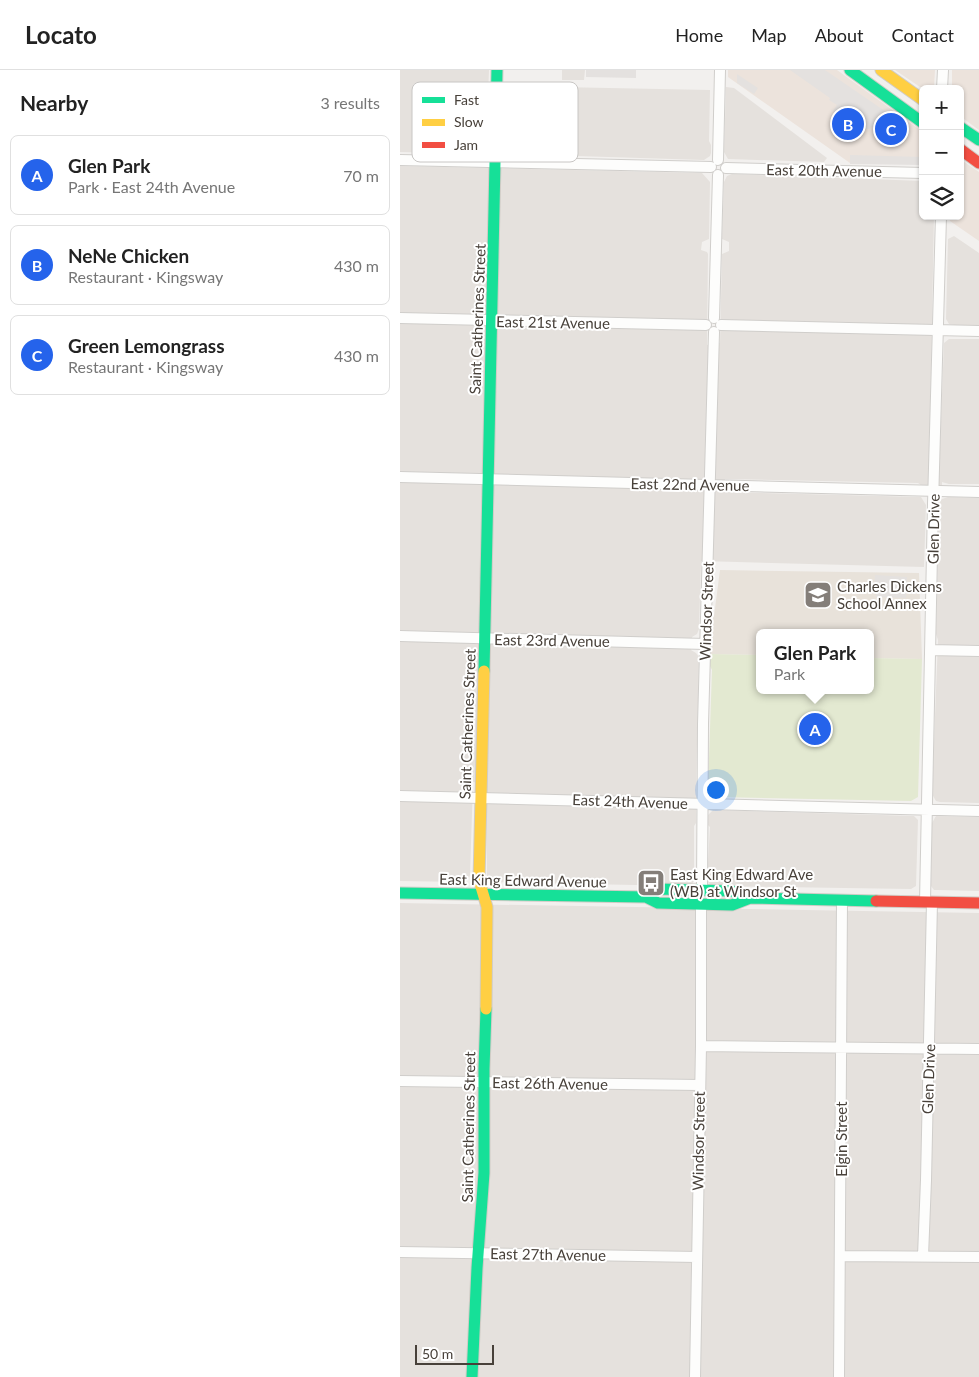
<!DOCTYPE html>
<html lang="en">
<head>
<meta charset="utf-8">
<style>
  body { margin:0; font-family:Lato,sans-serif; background:#f6f6f6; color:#222 }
  .controls { position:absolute; right:15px; top:15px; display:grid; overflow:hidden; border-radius:8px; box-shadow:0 1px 4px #0004 }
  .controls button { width:45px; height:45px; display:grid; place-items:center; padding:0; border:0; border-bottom:1px solid #e0e0e0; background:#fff; color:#222; font:25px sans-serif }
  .scale { position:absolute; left:15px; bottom:12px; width:79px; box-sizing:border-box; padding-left:5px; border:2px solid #48413a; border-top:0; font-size:14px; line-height:18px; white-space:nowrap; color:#48413a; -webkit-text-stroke:4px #fff; paint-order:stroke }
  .you { position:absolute; left:315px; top:719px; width:18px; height:18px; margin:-12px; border:4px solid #fff; border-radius:50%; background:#1a73e8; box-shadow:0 0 0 8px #1a73e833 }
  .badge { display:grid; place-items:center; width:32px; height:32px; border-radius:50%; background:#2563eb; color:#fff; font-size:16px; font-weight:700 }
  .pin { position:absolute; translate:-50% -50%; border:2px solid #fff; box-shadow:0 1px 5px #0006 }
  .popup { position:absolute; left:356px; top:559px; width:118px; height:65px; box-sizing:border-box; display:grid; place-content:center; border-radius:8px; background:#fff; filter:drop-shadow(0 1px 4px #0005); font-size:16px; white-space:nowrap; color:#767676 }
  .popup b { font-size:19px; color:#222 }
  .popup::after { content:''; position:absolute; left:50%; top:100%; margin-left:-10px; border:10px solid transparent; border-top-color:#fff }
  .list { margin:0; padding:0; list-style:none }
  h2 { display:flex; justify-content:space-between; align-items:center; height:65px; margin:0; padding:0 20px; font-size:21px }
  h2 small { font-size:16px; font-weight:400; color:#767676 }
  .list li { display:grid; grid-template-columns:32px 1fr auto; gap:15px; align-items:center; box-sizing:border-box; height:80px; margin:0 10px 10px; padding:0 10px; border:1px solid #e0e0e0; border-radius:8px }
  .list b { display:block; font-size:19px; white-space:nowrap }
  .list p { margin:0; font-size:16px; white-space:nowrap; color:#767676 }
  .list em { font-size:16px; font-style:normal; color:#767676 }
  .icon { flex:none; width:28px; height:28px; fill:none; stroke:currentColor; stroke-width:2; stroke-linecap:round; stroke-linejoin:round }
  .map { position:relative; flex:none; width:579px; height:1307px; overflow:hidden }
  header { display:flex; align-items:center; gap:30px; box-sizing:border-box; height:70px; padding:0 25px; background:#fff; border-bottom:1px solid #e0e0e0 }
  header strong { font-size:24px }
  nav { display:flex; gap:28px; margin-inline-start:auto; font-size:18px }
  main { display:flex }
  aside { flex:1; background:#fff }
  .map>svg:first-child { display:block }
  .residential { fill:#e5e1dd }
  .commercial { fill:#ece3dc }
  .education { fill:#e8e2da }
  .green { fill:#e3e9d1 }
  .parking { fill:#e4e1df }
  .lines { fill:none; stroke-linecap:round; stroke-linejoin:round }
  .street-casing { stroke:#d0cecb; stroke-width:12 }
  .fast-casing { stroke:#d0ccc6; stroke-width:13 }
  .slow-casing { stroke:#d0ccc6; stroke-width:13 }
  .jam-casing { stroke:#d0ccc6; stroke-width:13 }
  .street { stroke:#fdfdfc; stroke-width:10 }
  .fast { stroke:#16e098; stroke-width:11 }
  .slow { stroke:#ffcf43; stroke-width:11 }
  .jam { stroke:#f24e42; stroke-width:11 }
  .labels { text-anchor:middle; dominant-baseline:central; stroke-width:4; stroke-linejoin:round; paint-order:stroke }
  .street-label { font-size:15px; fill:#48413a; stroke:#fff }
  .poi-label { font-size:15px; fill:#48413a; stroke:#fff; text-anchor:start }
  .key { fill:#fff; stroke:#c8c6c4; stroke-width:1 }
  .key-label { font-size:14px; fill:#48413a }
</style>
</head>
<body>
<header>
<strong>Locato</strong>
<nav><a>Home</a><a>Map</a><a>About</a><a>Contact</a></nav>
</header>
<main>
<aside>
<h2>Nearby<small>3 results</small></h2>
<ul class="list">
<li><span class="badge">A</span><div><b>Glen Park</b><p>Park · East 24th Avenue</p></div><em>70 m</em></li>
<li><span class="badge">B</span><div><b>NeNe Chicken</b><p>Restaurant · Kingsway</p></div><em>430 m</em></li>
<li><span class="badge">C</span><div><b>Green Lemongrass</b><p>Restaurant · Kingsway</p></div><em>430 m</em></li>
</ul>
</aside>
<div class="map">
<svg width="579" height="1307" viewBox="0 0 579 1307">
  <rect width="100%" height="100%" fill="#f2f0ee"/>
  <path class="residential" d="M0,0H89L86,80L80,84L0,82Z
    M162,0H185L184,10H162Z
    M107,16L310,20L309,71L311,75V83L310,86L304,90L113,84L107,82L103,73V18Z
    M326,17L334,18L427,88L424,92L328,89L324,82Z
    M0,96L302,103L310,112L309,169L302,172L301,180L307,182L308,184L307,275L320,273L322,184L329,181V172L322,169L324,112L327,106L332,104L523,111V146H534L529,405L539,404L544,273L549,269H579V414H549L542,412V429L548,427L579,428V733L540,732L536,731L532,724L538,570L536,564L539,435L541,430L518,413L325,409V422L521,427L526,435L524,497L301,491L299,559L297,564L292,567L291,580L296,583L299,587L296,717V753L294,756V798L295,809L293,813L286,816L89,812L87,810L86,713L73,712L70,805L68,810L63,812L0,811Z
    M554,166L579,183V255H554L549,254L546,249L548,169Z
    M313,740L514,746L518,750L516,816L511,819L312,816L307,811L310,757L307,754L308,745Z
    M536,746L579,747V821L538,820H534L531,816L532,753Z
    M0,833L579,843V1307H0Z"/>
  <path class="commercial" d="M328,0H437L523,62V94L450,93L328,7Z
    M495,0H535L534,17L532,19H523Z
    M552,0H579V60L560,46V19H552Z
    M560,89L579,102V171L550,151L549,148V146H560Z"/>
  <path class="education" d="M320,500L519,503L522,589L470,588V563H360V585L310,584L311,552L314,546Z"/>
  <path class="green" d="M310,584L360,585V620H470V588L522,589L518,727L511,731L317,727L312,725L308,718L312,600L310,596Z"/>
  <path class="parking" d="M186,0H236V8L186,7Z
    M390,0H425L495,48L488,57H472L469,59H459L433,41L437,35L429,30L430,28Z
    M337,4L358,18L354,24L337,13Z
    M450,85L523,87V95L450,94Z
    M475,505L507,507L506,528L476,527V522H474Z"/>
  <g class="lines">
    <defs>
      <path id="street" d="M542,19L543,0
        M0,90L311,97
        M318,90L320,0
        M326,98L523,103
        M0,248L306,255
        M314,248L318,105
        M321,255L579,261
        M0,407L579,422
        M0,566L305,574
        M530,580L579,581
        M0,726L579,741
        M302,820L303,654L314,262
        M525,832L533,434L541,146
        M301,976L579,979
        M0,1011L299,1015
        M0,1182L297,1187
        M441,1186L579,1187
        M523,1186L526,1110L532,832
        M295,1307L301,976V834
        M439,1307L442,830"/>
      <path id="fast" d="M450,0L523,53
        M560,57L579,70
        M84,601L97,0
        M0,823L246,827L258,833L332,835L350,828L476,831
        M246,827L258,819L332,821L350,828
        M72,1307L77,1198L84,1103V999L86,939"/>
      <path id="slow" d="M481,0L523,30
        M84,601L79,810L87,837L86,939"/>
      <path id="jam" d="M560,79L579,93
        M476,831L579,833"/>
    </defs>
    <use href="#street" class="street-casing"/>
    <use href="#fast" class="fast-casing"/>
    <use href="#slow" class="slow-casing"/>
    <use href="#jam" class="jam-casing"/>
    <use href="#street" class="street"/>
    <use href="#fast" class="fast"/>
    <use href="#slow" class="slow"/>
    <use href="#jam" class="jam"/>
  </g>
  <defs>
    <symbol id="school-square" viewBox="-11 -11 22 22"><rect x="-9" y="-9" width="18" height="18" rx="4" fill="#847e79" stroke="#fff"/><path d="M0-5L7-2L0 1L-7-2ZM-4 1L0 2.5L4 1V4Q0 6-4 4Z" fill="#fff"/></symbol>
    <symbol id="bus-square" viewBox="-11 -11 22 22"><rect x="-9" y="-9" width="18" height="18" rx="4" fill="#847e79" stroke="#fff"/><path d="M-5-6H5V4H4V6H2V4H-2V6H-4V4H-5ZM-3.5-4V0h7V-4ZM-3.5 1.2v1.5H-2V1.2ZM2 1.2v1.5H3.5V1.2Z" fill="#fff"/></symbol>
  </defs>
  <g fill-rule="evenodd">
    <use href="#school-square" x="402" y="509" width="32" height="32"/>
    <use href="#bus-square" x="235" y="797" width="32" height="32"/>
  </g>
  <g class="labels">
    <g class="street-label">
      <text transform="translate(424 100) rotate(1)">East 20th Avenue</text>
      <text transform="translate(77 249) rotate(-88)">Saint Catherines Street</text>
      <text transform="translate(153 252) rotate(1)">East 21st Avenue</text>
      <text transform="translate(290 414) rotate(1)">East 22nd Avenue</text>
      <text transform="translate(533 459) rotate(-89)">Glen Drive</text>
      <text transform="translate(306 541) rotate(-88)">Windsor Street</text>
      <text transform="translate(152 570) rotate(1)">East 23rd Avenue</text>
      <text transform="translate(67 654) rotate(-88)">Saint Catherines Street</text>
      <text transform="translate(230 731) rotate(2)">East 24th Avenue</text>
      <text transform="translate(123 810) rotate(1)">East King Edward Avenue</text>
      <text transform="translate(528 1009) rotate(-88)">Glen Drive</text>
      <text transform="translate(150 1013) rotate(1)">East 26th Avenue</text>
      <text transform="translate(68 1057) rotate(-89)">Saint Catherines Street</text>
      <text transform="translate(441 1069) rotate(-90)">Elgin Street</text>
      <text transform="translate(298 1071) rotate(-89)">Windsor Street</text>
      <text transform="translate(148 1184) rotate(1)">East 27th Avenue</text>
    </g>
    <g class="poi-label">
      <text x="437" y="516">Charles Dickens<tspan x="437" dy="17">School Annex</tspan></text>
      <text x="270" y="804">East King Edward Ave<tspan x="270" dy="17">(WB) at Windsor St</tspan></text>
    </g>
  </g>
  <rect x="12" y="12" width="166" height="80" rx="8" class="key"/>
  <rect x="22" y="27" width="23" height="6" fill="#16e098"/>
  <rect x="22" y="49" width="23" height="7" fill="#ffcf43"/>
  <rect x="22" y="72" width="23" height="6" fill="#f24e42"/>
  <g class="key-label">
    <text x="54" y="35">Fast</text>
    <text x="54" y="57">Slow</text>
    <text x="54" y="80">Jam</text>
  </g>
</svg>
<div class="controls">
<button>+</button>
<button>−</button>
<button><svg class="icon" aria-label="layers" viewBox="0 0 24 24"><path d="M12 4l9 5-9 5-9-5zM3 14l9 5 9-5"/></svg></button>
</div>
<div class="scale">50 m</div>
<div class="you"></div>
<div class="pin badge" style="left:415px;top:659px">A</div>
<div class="popup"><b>Glen Park</b>Park</div>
<div class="pin badge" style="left:448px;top:54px">B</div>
<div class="pin badge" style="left:491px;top:59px">C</div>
</div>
</main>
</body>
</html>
